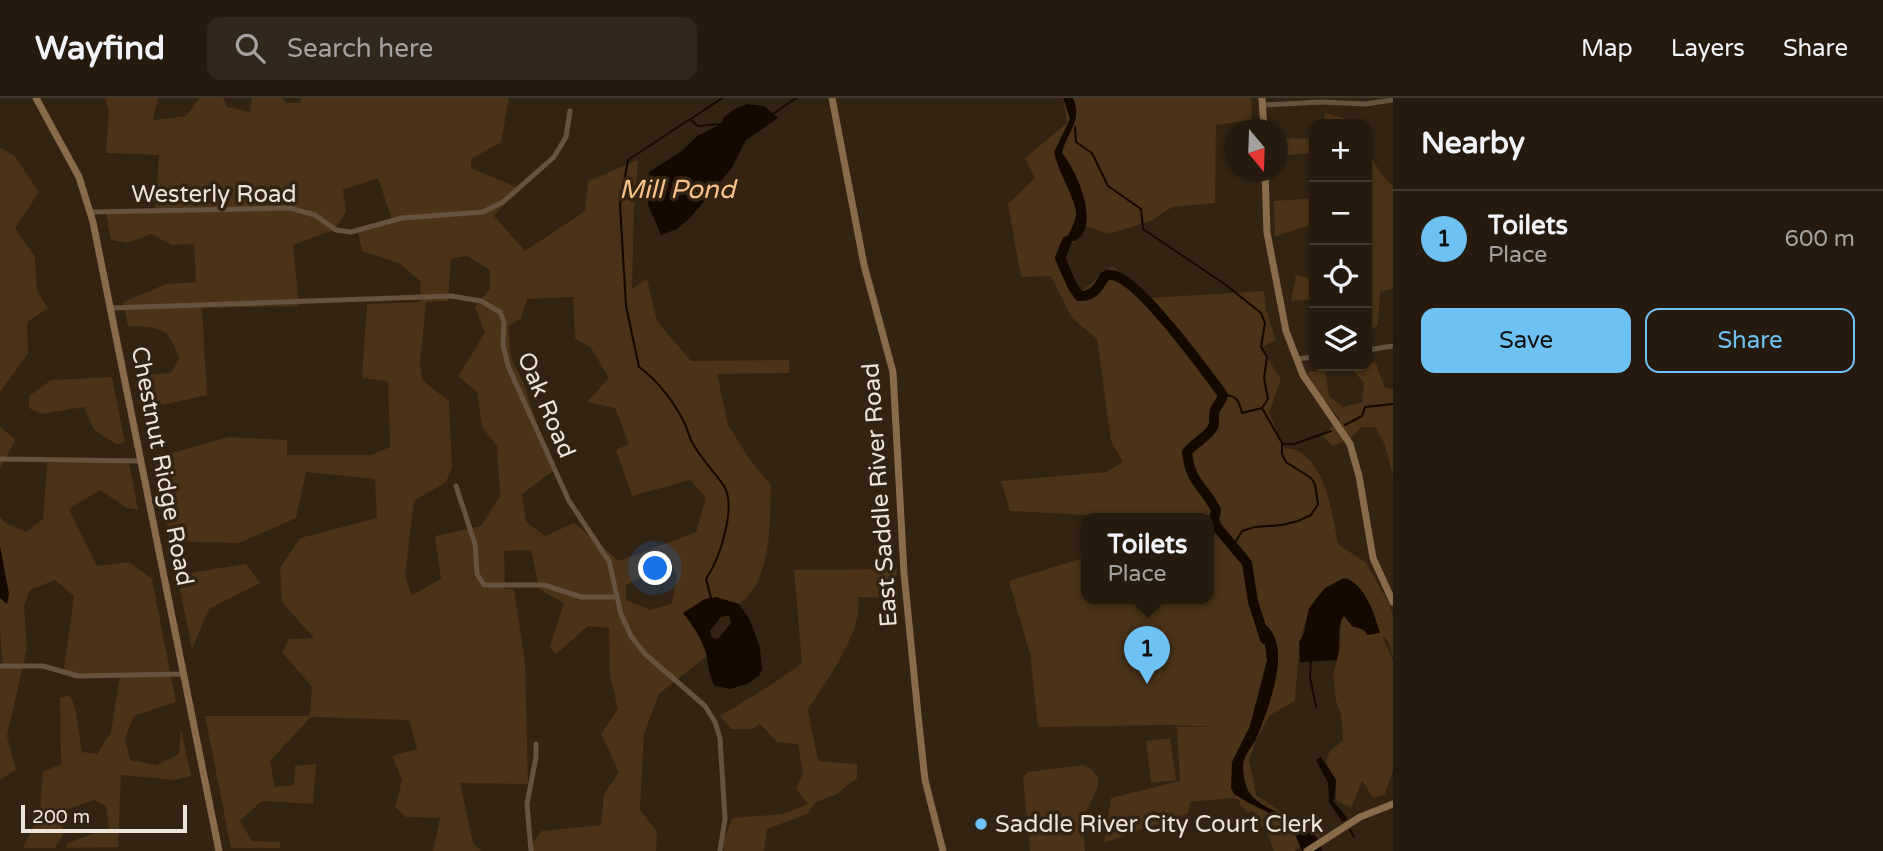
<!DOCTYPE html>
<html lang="en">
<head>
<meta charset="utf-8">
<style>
  body { margin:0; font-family:"Varela Round",sans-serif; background:#32271c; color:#f1f3f6 }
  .controls { position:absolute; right:21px; top:21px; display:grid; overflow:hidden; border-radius:14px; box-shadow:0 2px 5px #0004 }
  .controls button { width:63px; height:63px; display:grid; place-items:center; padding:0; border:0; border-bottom:2px solid #42382e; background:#261a0e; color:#f1f3f6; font:35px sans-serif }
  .compass { position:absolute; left:1225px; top:21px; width:63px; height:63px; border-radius:50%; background:#261a0e; box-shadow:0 2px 5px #0004; rotate:161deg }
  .scale { position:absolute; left:21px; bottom:18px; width:166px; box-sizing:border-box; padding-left:7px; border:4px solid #ede3d9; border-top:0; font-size:19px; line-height:24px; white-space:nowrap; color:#ede3d9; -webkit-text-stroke:5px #322312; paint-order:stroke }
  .you { position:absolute; left:656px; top:471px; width:24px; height:24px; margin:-18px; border:5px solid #fff; border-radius:50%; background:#1a73e8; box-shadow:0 0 0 10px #1a73e833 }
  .badge { display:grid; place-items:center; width:46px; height:46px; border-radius:50%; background:#6dc2f3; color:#111; font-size:23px; font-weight:700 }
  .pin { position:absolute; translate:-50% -58px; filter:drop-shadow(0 2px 4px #0008) }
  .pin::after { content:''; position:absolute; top:37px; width:24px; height:21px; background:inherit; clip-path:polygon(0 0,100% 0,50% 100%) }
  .popup { position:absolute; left:1081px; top:415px; width:133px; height:91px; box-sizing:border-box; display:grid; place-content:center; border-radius:14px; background:#261a0e; filter:drop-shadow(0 2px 5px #0005); font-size:23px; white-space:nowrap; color:#a4a19e }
  .popup b { font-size:26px; color:#f1f3f6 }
  .popup::after { content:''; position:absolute; left:50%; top:100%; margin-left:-14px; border:14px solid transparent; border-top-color:#261a0e }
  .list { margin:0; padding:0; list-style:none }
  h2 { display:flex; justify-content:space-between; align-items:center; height:91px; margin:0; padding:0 28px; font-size:30px }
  h2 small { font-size:23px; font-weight:400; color:#a4a19e }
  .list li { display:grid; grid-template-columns:46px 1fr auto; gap:21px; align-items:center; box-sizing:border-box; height:98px; padding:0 28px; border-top:2px solid #42382e }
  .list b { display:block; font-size:26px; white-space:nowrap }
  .list p { margin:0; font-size:23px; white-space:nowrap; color:#a4a19e }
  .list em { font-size:23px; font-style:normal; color:#a4a19e }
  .actions { display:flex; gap:14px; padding:21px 28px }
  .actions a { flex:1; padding:16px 0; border:2px solid #6dc2f3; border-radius:14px; text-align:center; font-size:24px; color:#6dc2f3 }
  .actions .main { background:#6dc2f3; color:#111 }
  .icon { flex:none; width:38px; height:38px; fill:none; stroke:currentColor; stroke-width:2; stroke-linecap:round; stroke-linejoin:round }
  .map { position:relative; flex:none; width:1393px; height:753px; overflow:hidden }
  header { display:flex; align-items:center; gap:42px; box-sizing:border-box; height:98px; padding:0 35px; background:#261a0e; border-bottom:2px solid #42382e }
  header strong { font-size:33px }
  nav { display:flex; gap:38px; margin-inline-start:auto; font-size:24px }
  .search { width:490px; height:63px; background:#32271c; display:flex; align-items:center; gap:18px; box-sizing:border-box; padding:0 24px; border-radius:14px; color:#a4a19e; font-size:26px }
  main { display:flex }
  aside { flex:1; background:#261a0e }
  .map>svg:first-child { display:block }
  .green { fill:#4a3318; fill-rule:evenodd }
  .water { fill:#150800; fill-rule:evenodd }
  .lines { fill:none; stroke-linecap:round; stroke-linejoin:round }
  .stream { stroke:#150800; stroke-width:2 }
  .river { stroke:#150800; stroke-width:10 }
  .street { stroke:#65523f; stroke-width:5 }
  .secondary { stroke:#886b4a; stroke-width:7 }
  .poi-dot { fill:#6dc2f3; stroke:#322312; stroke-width:2.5 }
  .labels { text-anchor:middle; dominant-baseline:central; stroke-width:7; stroke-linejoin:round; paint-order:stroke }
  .street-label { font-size:24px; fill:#ede3d9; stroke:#322312 }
  .poi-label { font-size:24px; fill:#ede3d9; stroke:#322312; text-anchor:start }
  .water-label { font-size:26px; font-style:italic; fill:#f6c289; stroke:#322312 }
</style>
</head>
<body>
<header>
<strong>Wayfind</strong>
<div class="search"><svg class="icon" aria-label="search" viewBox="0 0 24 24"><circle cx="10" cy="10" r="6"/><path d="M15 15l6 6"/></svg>Search here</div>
<nav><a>Map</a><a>Layers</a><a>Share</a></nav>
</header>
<main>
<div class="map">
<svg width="1393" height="753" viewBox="0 0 1393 753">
  <rect width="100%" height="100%" fill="#322312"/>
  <path class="green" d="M105,0H158L153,22L186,18L200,0H223L227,9L250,14L252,0H282L286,5H300L301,0H509L501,44L471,61V70L518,90L494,118L525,153L585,113L588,83L638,62L634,109L632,191L647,181L657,223L691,263L789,262V275L717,276L728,327L750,362L771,387C770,424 772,483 739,506C709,497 710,499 684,515L699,536L707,558L659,596L644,636L640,712L657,734L656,753H531L530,748L542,733L601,727L604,696L619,674L601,636L618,611L610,577L609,530L588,528L555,557L550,548L564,505L539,491L531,452L504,453L505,491H514L525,564L528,686L460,685L473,745L481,753H433L440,720L406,719L395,709L402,682L392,658L417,651L409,622L311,619L270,663L275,689L294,687L295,668L316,666L313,706L262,703L240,723L252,743L280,744V750H231L205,618H310L312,589L282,554L289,541L314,540L282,504L280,470L300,440L377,420L375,381L306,374L296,420L239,445L170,443L154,360L229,339L287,342V357H371L390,349L388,283L362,280L367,206L420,204L421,184L399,165L362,153L358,135L393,125L378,80L343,92L346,114L334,132L293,147L299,208L202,210L207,297L144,311L138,277L171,275L179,260C169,228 158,229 128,228L123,204L166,186L196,184L194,146L172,147L151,136L128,145L111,142L106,116L155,113L159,57L106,55L109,13ZM467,158L490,172V191L475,209L485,235L458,278L477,294L482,329L497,348L500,398L481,428L435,438L441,481L412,497L405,478L414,403L446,384L452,369L449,303L422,282L420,265L426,204L448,203L451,161ZM573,199L575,240L591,250L609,280L587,304L615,310L629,346L616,352L632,398L690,382L706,400L696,434L619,463L574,425L545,438L526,424L522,396L553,373L523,284L511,260L508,228L521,221L527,201ZM670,465L677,477L672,506L650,512L626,502V487Z
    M1063,0H1251L1252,22L1216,27L1215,105L1172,109L1151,123L1109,136L1085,128L1063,158L1079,195L1113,168L1149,200L1264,193L1266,211L1276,242L1261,250L1281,281L1269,315L1284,350C1289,351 1296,351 1300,354C1328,373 1332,416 1338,446L1366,465L1390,507L1393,518V559L1388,543L1382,538L1393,562V672L1385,696L1373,700L1362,683L1351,710L1336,702V682L1326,665L1329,654L1343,642L1341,616L1336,603L1333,576L1340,552L1341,519L1344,517L1352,528L1364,532L1367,537L1380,534C1374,514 1366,493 1348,480C1295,495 1300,559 1295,603L1270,617L1256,642L1249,662L1256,697L1300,727L1323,735L1294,753H1274L1267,735L1252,713L1248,715L1240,707V702L1231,700L1190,704L1188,715L1104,745L1111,700L1180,683L1177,629H1215L1172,627L1038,629L1030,556L1009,483L1086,459V500H1208V420H1091L1086,417L1010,413L1001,383L1106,374L1123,364L1111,343L1097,241L1072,220L1051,178L1021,179L1008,106L1035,80L1025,60L1067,25Z
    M1325,15L1354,23L1355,26H1324Z
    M1292,40L1314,41V55L1278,58V43Z
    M0,50L14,57L39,94L15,130L35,159L37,193L48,210L27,224L28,256L0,294Z
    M1367,55C1376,65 1383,81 1393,88V191L1380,194L1378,227L1367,234Z
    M1314,100V127L1297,131L1275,139L1274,103Z
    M1296,177L1314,181V206L1311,201L1291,203Z
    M1375,263L1385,290L1393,291V378L1385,347L1375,329H1361L1350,341L1333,348L1322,338L1340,321L1316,293L1307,274L1325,272L1329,298L1343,309L1362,304L1364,285L1352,271L1367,268Z
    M112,279L125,345L116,346L94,332L84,309L41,316L29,310V298L51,282Z
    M0,328L15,342L0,371Z
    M129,364L138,412L127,410L100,392L69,411L97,468L129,464L152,481L176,604L134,618L125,640L130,662L157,667L179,656L181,631L191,678L174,682L121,677L118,749L66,750L68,745L109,730L106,708L94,702L62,713L63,737L55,750H23L40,715L43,674L61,666L60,599L70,598L75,609L82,654L97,656L111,634L120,577H63L74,498L55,482L30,492L24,508L27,550L7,638L16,672L0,682V571L3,568L0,533V419L5,425L26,434L43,421L47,365Z
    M246,466L260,485L209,511L192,551L177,477Z
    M897,471L894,500L858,499C864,533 826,583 808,612L818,663L857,666V680L837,696L816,704L807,716L767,731L764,753H724L723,746L732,720L783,716L808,706L796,691L803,675L798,646L777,644L760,626L752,631H731L720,618L771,587L802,565L794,472Z
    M1170,640L1176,682L1151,685L1146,643Z
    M1082,667L1091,671L1098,679V688L1083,722L1085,753H1030L1023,680L1028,674Z"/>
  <path class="water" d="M1063,0H1073C1083,24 1067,33 1062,55C1076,72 1096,117 1082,137C1075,146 1064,141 1066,156L1060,155C1064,143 1073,131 1076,118C1078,105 1057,72 1054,54L1070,21Z
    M747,6L764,8L778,20L746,42L732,70L690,120L677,131L661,137L648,107L649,74L682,53L697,38L721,26L724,19L733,12Z
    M0,448L9,496L7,506L0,500Z
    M1344,480C1365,485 1374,516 1380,535L1367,537L1364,532L1352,528L1344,518C1336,527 1341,548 1337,562L1300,564L1299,544L1304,536L1309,510L1325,490Z
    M716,499L739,506L750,522L760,550L762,571L759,578L747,586L730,591L715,588C708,577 709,568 706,555C701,539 693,528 683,515L705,501ZM729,517L731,525L718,541L712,540L710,533L721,519Z
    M1266,527C1293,550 1268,611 1257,639C1253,648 1243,658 1243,668C1243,676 1245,688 1249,694C1265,719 1317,718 1322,753H1302L1295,736L1283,727L1279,720L1249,705L1234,696L1231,690L1232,664L1250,628L1267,562L1265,547L1259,532Z
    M1321,659L1336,682L1334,704L1348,721L1342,724L1329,704L1328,685L1316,662Z"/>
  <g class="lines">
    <path class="stream" d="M773,16L796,0
      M691,21L722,0
      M1075,29L1076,44L1092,55L1108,88L1141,111L1143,131L1226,187L1261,215L1265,225L1261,249L1267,259L1264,280L1268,301L1262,310
      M1223,297C1237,297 1239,303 1242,315L1262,310L1282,345V356L1286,364L1311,380L1315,386L1318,406L1311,417L1298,423L1282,427L1255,429L1242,433L1233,448
      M1345,327L1362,318L1365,309L1393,306
      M1283,346H1294L1331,333
      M711,500L706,481C719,462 737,410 724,388C714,373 700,360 692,344C688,336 686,326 681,318C670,299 657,282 639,269L626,208L620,107L628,62L690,21L698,28L721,26
      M1311,562L1310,579L1316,609
      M1350,732L1354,739"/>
    <path class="river" d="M1067,143L1060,160L1072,187L1079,198C1093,199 1099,189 1105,178C1108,177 1113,177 1116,178C1142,187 1204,271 1223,297C1222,304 1218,305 1215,312C1213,317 1215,324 1213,329C1209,338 1194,345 1187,354C1190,385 1204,388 1216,412L1214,422L1217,429L1247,465L1253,504L1265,541"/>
    <path class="street" d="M1263,7L1321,4L1365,6L1393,2
      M91,114L290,110L315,117L336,132L351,134L402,120L483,114L503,104L554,59L566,39L570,13
      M111,210L451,198L481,203L500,214L504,224L503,246L508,268L569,403L609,463L621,516L631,538L645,556L705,608L715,624L720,640L725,721L720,753
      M1367,252L1393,248
      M1296,261L1314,259
      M0,361L141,363
      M456,388L475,446L477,476L484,487H544L581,499H617
      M0,568H43L78,578L183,576
      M531,753L527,706L536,659V646"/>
    <path class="secondary" d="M36,0L79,79L93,124L219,753
      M832,0L864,167L893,274L904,475L918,617L925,682L943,753
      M1262,0L1264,32
      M1265,74L1267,135L1286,233L1303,277L1350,346L1359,378L1373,460L1393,504
      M1307,753L1360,719L1393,706"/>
  </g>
  <circle class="poi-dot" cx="981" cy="726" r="7"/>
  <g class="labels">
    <g class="street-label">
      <text x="214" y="96">Westerly Road</text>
      <text transform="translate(546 307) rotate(67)">Oak Road</text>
      <text transform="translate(162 368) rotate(79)">Chestnut Ridge Road</text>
      <text transform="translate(880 397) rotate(-94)">East Saddle River Road</text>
    </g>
    <g class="poi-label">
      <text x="995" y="726">Saddle River City Court Clerk</text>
    </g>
    <g class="water-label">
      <text x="677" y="91">Mill Pond</text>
    </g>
  </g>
</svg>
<div class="controls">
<button>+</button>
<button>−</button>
<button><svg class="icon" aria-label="locate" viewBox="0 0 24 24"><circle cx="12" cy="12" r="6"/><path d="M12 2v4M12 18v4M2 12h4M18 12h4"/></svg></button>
<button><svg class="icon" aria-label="layers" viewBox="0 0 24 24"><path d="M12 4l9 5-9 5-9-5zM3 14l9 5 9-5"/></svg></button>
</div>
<svg class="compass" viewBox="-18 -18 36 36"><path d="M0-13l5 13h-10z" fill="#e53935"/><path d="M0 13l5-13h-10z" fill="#a4a19e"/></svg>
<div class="scale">200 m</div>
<div class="you"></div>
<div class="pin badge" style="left:1147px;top:586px">1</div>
<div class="popup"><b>Toilets</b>Place</div>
</div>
<aside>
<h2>Nearby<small></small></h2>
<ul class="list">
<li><span class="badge">1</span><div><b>Toilets</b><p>Place</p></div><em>600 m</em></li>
</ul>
<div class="actions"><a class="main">Save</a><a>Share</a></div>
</aside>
</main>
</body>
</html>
